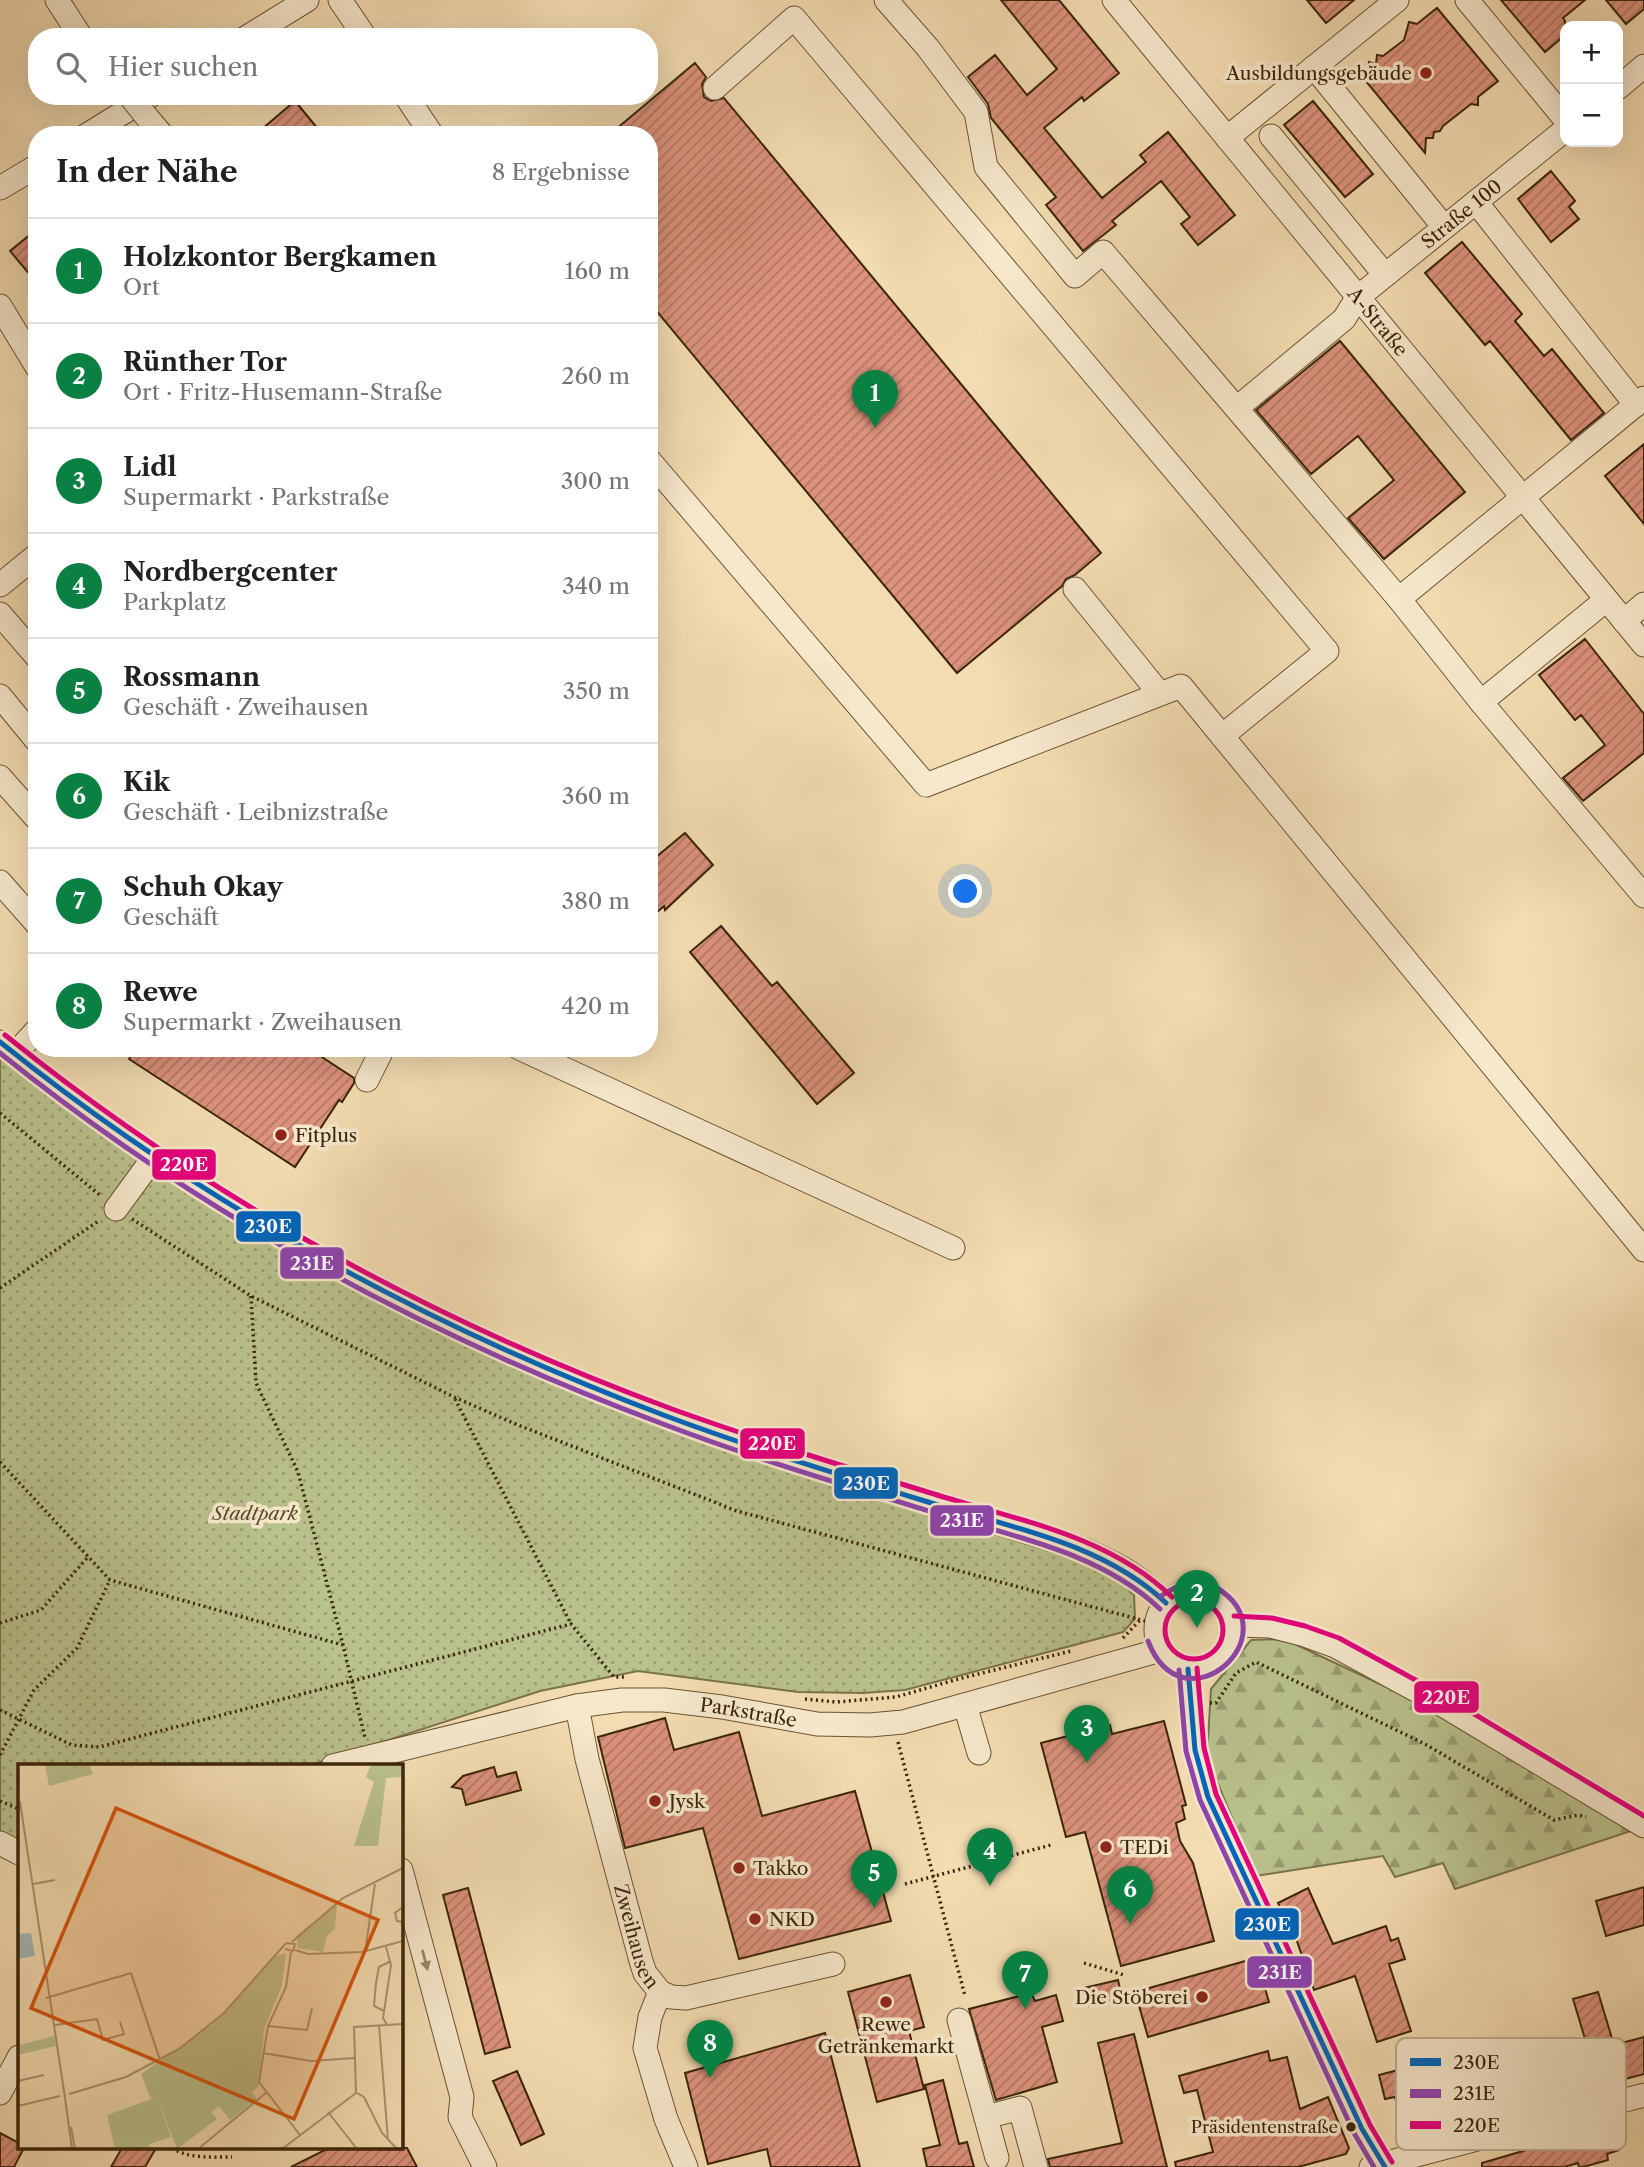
<!DOCTYPE html>
<html lang="de">
<head>
<meta charset="utf-8">
<style>
  body { margin:0; font-family:"Libre Caslon Text",serif; background:#f2f2f2; color:#202124 }
  .controls { position:absolute; right:21px; top:21px; display:grid; overflow:hidden; border-radius:14px; box-shadow:0 7px 28px #0002 }
  .controls button { width:63px; height:63px; display:grid; place-items:center; padding:0; border:0; border-bottom:2px solid #e0e0e0; background:#fff; color:#202124; font:35px sans-serif }
  .you { position:absolute; left:966px; top:892px; width:24px; height:24px; margin:-18px; border:5px solid #fff; border-radius:50%; background:#1a73e8; box-shadow:0 0 0 10px #1a73e833 }
  .badge { display:grid; place-items:center; width:46px; height:46px; border-radius:50%; background:#0b8043; color:#fff; font-size:23px; font-weight:700 }
  .pin { position:absolute; translate:-50% -58px; filter:drop-shadow(0 2px 4px #0008) }
  .pin::after { content:''; position:absolute; top:37px; width:24px; height:21px; background:inherit; clip-path:polygon(0 0,100% 0,50% 100%) }
  .list { margin:0; padding:0; list-style:none }
  h2 { display:flex; justify-content:space-between; align-items:center; height:91px; margin:0; padding:0 28px; font-size:30px }
  h2 small { font-size:23px; font-weight:400; color:#757577 }
  .list li { display:grid; grid-template-columns:46px 1fr auto; gap:21px; align-items:center; box-sizing:border-box; height:105px; padding:0 28px; border-top:2px solid #e0e0e0 }
  .list b { display:block; font-size:26px; white-space:nowrap }
  .list p { margin:0; font-size:23px; white-space:nowrap; color:#757577 }
  .list em { font-size:23px; font-style:normal; color:#757577 }
  .icon { flex:none; width:38px; height:38px; fill:none; stroke:currentColor; stroke-width:2; stroke-linecap:round; stroke-linejoin:round }
  .map { position:relative; flex:none; width:1644px; height:2167px; overflow:hidden }
  .search { position:absolute; background:#fff; box-shadow:0 7px 28px #0002; left:28px; top:28px; width:630px; height:77px; display:flex; align-items:center; gap:18px; box-sizing:border-box; padding:0 24px; border-radius:28px; color:#757577; font-size:26px }
  .panel { position:absolute; background:#fff; box-shadow:0 7px 28px #0002; left:28px; top:126px; width:630px; height:931px; border-radius:28px }
  .map>svg:first-child { display:block }
  .forest { fill:url(#forest-firs); stroke:#7a734b; stroke-width:2 }
  .park { fill:url(#park-dots); stroke:#7a734b; stroke-width:2 }
  .building { fill:url(#building-hatch); stroke:#3b2509; stroke-width:2 }
  .lines { fill:none; stroke-linecap:round; stroke-linejoin:round }
  .minor-casing { stroke:#695333; stroke-width:25 }
  .path { stroke:#3b2509; stroke-width:3.5; stroke-dasharray:2 3.5; stroke-linecap:butt }
  .minor { stroke:#f7e8cc; stroke-width:23 }
  .minor-bridge-casing { stroke:#695333; stroke-width:25; stroke-linecap:butt }
  .minor-bridge { stroke:#f7e8cc; stroke-width:23 }
  .bus-1-casing { stroke:#f7e8cc; stroke-width:10 }
  .bus-2-casing { stroke:#f7e8cc; stroke-width:10 }
  .bus-3-casing { stroke:#f7e8cc; stroke-width:10 }
  .bus-1 { stroke:#0065bd; stroke-width:5 }
  .bus-2 { stroke:#8e44ad; stroke-width:5 }
  .bus-3 { stroke:#e5007d; stroke-width:5 }
  .oneway { fill:#99866a }
  .poi-dot { fill:#8f2418; stroke:#f7e8cc; stroke-width:2.5 }
  .bus-dot { fill:#3b2509; stroke:#f7e8cc; stroke-width:2.5 }
  .labels { text-anchor:middle; dominant-baseline:central; stroke-width:7; stroke-linejoin:round; paint-order:stroke }
  .bus-label { font-size:17px; fill:#3b2509; stroke:#f7e8cc; text-anchor:end }
  .poi-label { font-size:19px; fill:#3b2509; stroke:#f7e8cc; text-anchor:start }
  .street-label { font-size:19px; fill:#3b2509; stroke:#f7e8cc }
  .park-label { font-size:19px; font-style:italic; fill:#5a4c2a; stroke:#f7e8cc }
  .inset-road { fill:none; stroke:#a9936e; stroke-width:2 }
  .view { fill:#d7540c; fill-opacity:0.15; stroke:#d7540c; stroke-width:3.5 }
  .inset-edge { fill:none; stroke:#3b2509; stroke-width:3.5 }
  .key { fill:#f7e8cc; stroke:#bfae92; stroke-width:2 }
  .key-label { font-size:19px; fill:#3b2509 }
  .line-badge { stroke:#f7e8cc; stroke-width:2.5 }
  .badge-label { font-size:19px; text-anchor:middle; font-weight:bold; fill:#fff }
</style>
</head>
<body>
<div class="map">
<svg width="1644" height="2167" viewBox="0 0 1644 2167">
  <defs>
    <pattern id="forest-firs" width="22" height="20" patternUnits="userSpaceOnUse" patternTransform="scale(1.75)"><rect width="22" height="20" fill="#b9c18d"/><path d="M5 1l3.5 6h-7zM16 11l3.5 6h-7z" fill="#989d71"/></pattern>
    <pattern id="park-dots" width="8" height="8" patternUnits="userSpaceOnUse" patternTransform="scale(1.75)"><rect width="8" height="8" fill="#b9c18d"/><path d="M2 2h.1M6 6h.1" fill="none" stroke="#989d71" stroke-width="1.8" stroke-linecap="round"/></pattern>
    <pattern id="building-hatch" width="6" height="6" patternUnits="userSpaceOnUse" patternTransform="scale(1.75)"><rect width="6" height="6" fill="#dc927c"/><path d="M-1 1l2-2M0 6l6-6M5 7l2-2" fill="none" stroke="#b47764"/></pattern>
  </defs>
  <rect width="100%" height="100%" fill="#f3dcb1"/>
  <filter id="stains"><feTurbulence type="fractalNoise" baseFrequency=".00286" numOctaves="4"/><feColorMatrix values="0 0 0 0 .2 0 0 0 0 .09 0 0 0 0 .02 0 0 0 .5 -.17"/></filter>
  <radialGradient id="worn" r=".72"><stop offset=".6" stop-color="#630" stop-opacity="0"/><stop offset="1" stop-color="#630" stop-opacity=".3"/></radialGradient>
  <path class="forest" d="M1284,1639L1427,1706L1640,1828L1455,1889L1443,1863L1395,1877L1383,1856L1256,1876L1207,1757L1211,1689L1251,1640Z"/>
  <path class="park" d="M0,1048L426,1317L1088,1557L1117,1578L1134,1595L1135,1619L1123,1632L905,1690L863,1693L798,1692L638,1671L540,1691L308,1766H19V1841L0,1831Z"/>
  <path class="building" d="M1001,0H1059L1119,73L1084,101L1082,97L1044,128L1102,198L1146,162L1140,155L1168,132L1235,215L1198,245L1181,224L1190,217L1161,181L1112,221L1116,225L1083,251L1046,205L1056,197L991,118L988,104L968,77L995,55L1027,95L1057,69Z
    M1307,0H1354L1326,23Z
    M1501,0H1585L1563,18L1565,21V35L1545,52Z
    M1606,0H1644V9L1626,24Z
    M1437,8L1498,81L1478,97V105L1471,104L1443,126L1440,131L1434,132L1433,138H1426L1425,153L1355,68L1369,69V62L1376,64L1377,55L1383,56L1404,40L1409,22L1417,24Z
    M695,63L706,77L702,84L704,97L711,101L724,98L1101,553L1075,575L1066,579L1062,586L957,673L649,302V135H609Z
    M295,101L323,135H255Z
    M1313,101L1373,174L1345,197L1284,125Z
    M1551,171L1575,201L1569,207L1579,219L1551,242L1518,199Z
    M37,229V283L10,251Z
    M1462,242L1522,314L1515,321L1544,356L1552,349L1604,413L1571,440L1490,341L1485,345L1425,273Z
    M1340,341L1465,492L1384,559L1348,518L1394,480L1358,436L1311,474L1256,410Z
    M1644,444V524L1605,476Z
    M1585,639L1644,714V753L1583,801L1563,778L1605,745L1581,715L1575,720L1539,675Z
    M685,833L713,865L665,910L664,906L649,919V863Z
    M721,926L772,986L777,982L854,1073L817,1104L690,952Z
    M136,1048H308L354,1078V1083L342,1102L339,1100L295,1167L129,1059Z
    M665,1718L674,1750L739,1732L762,1816L855,1791L891,1921L739,1959L703,1828L625,1848L598,1737Z
    M1164,1721L1186,1805L1182,1806L1185,1819L1176,1823L1180,1841L1193,1863L1214,1941L1121,1966L1085,1832L1066,1837L1041,1743L1110,1725L1112,1734Z
    M494,1767L497,1777L516,1772L521,1790L466,1805L462,1789L452,1787L463,1776Z
    M1644,1887V1925L1606,1936L1596,1901Z
    M468,1888L510,2047L485,2054L443,1895Z
    M1308,1888L1333,1944L1386,1926L1391,1941L1398,1938L1405,1959L1389,1964L1411,2031L1377,2042L1355,1976L1314,1990L1292,1927L1290,1928L1278,1903Z
    M1256,1958L1269,2002L1148,2037L1135,1992Z
    M910,1975L924,2027L909,2031L924,2089L877,2102L848,1992Z
    M1118,1980L1122,1997L1089,2006L1084,1988Z
    M1598,1992L1614,2045L1644,2037V2074L1588,2089L1578,2055L1589,2052L1573,1999Z
    M1031,1993L1035,2001L1056,1995L1063,2021L1042,2027L1057,2082L996,2100L969,2009Z
    M825,2033L860,2167H771L767,2149L708,2164L685,2073Z
    M1134,2034L1167,2167H1050L1048,2159L1122,2143L1098,2043Z
    M1268,2051L1270,2061L1287,2057L1300,2109L1328,2097L1349,2148L1346,2154L1298,2167H1176L1175,2162L1213,2152L1197,2090L1184,2093L1179,2076Z
    M1514,2058L1529,2110L1500,2119L1498,2113L1406,2138L1395,2097L1385,2099L1379,2075L1425,2063L1435,2099L1490,2084L1485,2066Z
    M517,2071L544,2134L521,2145L493,2081Z
    M943,2080L959,2144L967,2142L974,2167H927L923,2149L940,2145L925,2085Z
    M1612,2125L1619,2150L1607,2154L1608,2160L1583,2167H1579L1578,2163L1564,2167H1482V2163Z
    M0,2133L19,2143V2148H24L14,2167H0Z
    M122,2148H156L145,2167H111Z
    M329,2148H407L417,2167H291Z"/>
  <g class="lines">
    <defs>
      <g id="minor">
        <path d="M57,0L81,37"/>
        <path d="M340,0L365,37"/>
        <path d="M886,0L928,48L976,112L986,167L1075,276L1103,252L1399,599L1481,702L1644,896"/>
        <path id="s1" d="M1114,0L1644,645"/>
        <path d="M1467,0L1565,119"/>
        <path d="M247,37L307,0"/>
        <path d="M1314,67L1444,227"/>
        <path d="M715,88L794,18L1327,651L1222,736"/>
        <path d="M1618,88L1644,66"/>
        <path d="M406,96L432,135"/>
        <path d="M150,121L162,135"/>
        <path d="M87,135L150,96"/>
        <path d="M1271,136L1385,275"/>
        <path d="M1227,138L1397,0"/>
        <path d="M0,188L37,166"/>
        <path d="M1476,202L1636,405"/>
        <path d="M0,306L37,367"/>
        <path id="s2" d="M1237,408L1344,319L1357,298L1565,130"/>
        <path d="M649,460L926,785L1181,686L1644,1250"/>
        <path d="M0,585L37,555"/>
        <path d="M1075,589L1160,694"/>
        <path d="M1399,599L1644,398"/>
        <path d="M0,614L37,657"/>
        <path d="M1624,621L1644,604"/>
        <path d="M0,696L37,741"/>
        <path d="M1481,702L1606,600"/>
        <path d="M0,777L37,819"/>
        <path d="M0,882L37,924"/>
        <path d="M0,1042C28,1065 58,1086 87,1108C265,1239 461,1342 669,1417C806,1466 946,1507 1085,1550C1121,1566 1138,1575 1166,1603"/>
        <path d="M519,1048L953,1248"/>
        <path d="M15,1054L37,1030"/>
        <path d="M367,1080L383,1048"/>
        <path d="M116,1209L154,1157"/>
        <circle cx="1195" cy="1630" r="39"/>
        <path d="M1234,1625L1270,1626L1302,1634L1335,1646L1436,1701L1644,1826"/>
        <path d="M1188,1669C1191,1715 1191,1754 1208,1797L1362,2129L1373,2150L1385,2167"/>
        <path d="M965,1705L979,1753"/>
        <path id="s3" d="M577,1706L587,1759L641,1961L645,1973L660,1992L671,1997L686,1998L833,1964"/>
        <path id="s4" d="M333,1766L577,1706L622,1700H664L722,1707L817,1724L870,1725L903,1722L1161,1650"/>
        <path d="M0,1843L19,1853"/>
        <path d="M401,1870L462,2097L460,2117L485,2167"/>
        <path d="M660,1992L650,2017L645,2048L666,2119L686,2167"/>
        <path d="M959,2020L997,2158"/>
        <path d="M0,2093L19,2057"/>
        <path d="M986,2117L1020,2108L1036,2167"/>
        <path d="M1371,2167L1644,2095"/>
      </g>
    </defs>
    <use href="#minor" class="minor-casing"/>
    <path class="path" d="M0,1113L101,1196
      M132,1219L251,1296L454,1397L518,1425L737,1511L1156,1624
      M0,1288L100,1220
      M251,1296L256,1383L298,1472L343,1645L365,1738
      M455,1399L571,1624
      M0,1462L110,1580L343,1645
      M0,1623L41,1610L88,1557
      M1123,1638L1141,1619
      M805,1699L836,1702L896,1697L958,1679L1071,1651
      M1210,1703H1216L1236,1673L1256,1662L1425,1744L1554,1820L1578,1815L1586,1817
      M0,1710L72,1745L99,1747L571,1624L614,1677H624
      M898,1742L965,1996
      M0,1755L34,1690L77,1648L110,1580
      M0,1801L19,1809
      M905,1884L1051,1845
      M1084,1963L1124,1975
      M172,2148C189,2159 212,2157 232,2157"/>
    <use href="#minor" class="minor"/>
    <defs>
      <path id="minor-bridge" d="M130,96L150,121"/>
    </defs>
    <use href="#minor-bridge" class="minor-bridge-casing"/>
    <use href="#minor-bridge" class="minor-bridge"/>
    <defs>
      <path id="bus-1" d="M0,1042C200,1203 426,1326 666,1416C752,1448 840,1475 928,1502C1009,1527 1103,1543 1166,1603
        M1188,1669L1195,1750L1208,1797L1362,2129L1385,2167"/>
      <path id="bus-2" d="M0,1053C198,1213 424,1335 663,1424C750,1457 840,1484 929,1511C1007,1535 1099,1551 1160,1609
        M1148,1641C1183,1732 1293,1635 1217,1588C1198,1577 1178,1584 1161,1596
        M1179,1670L1186,1751L1200,1800L1354,2133L1374,2167"/>
      <path id="bus-3" d="M5,1035C205,1196 432,1321 672,1409C758,1440 846,1467 934,1494C1016,1520 1108,1535 1172,1597
        M1165 1630a29 29 0 1 1 58 0a29 29 0 1 1-58 0Z
        M1234,1616L1272,1618L1305,1626L1339,1638L1441,1694L1644,1816
        M1197,1668L1204,1748L1216,1794L1370,2125L1392,2162"/>
    </defs>
    <use href="#bus-1" class="bus-1-casing"/>
    <use href="#bus-2" class="bus-2-casing"/>
    <use href="#bus-3" class="bus-3-casing"/>
    <use href="#bus-1" class="bus-1"/>
    <use href="#bus-2" class="bus-2"/>
    <use href="#bus-3" class="bus-3"/>
  </g>
  <defs><path id="oneway-solid" d="M-6-.8H1V-3.2L6.5 0L1 3.2V.8H-6Z" transform="scale(1.75)"/></defs>
  <use class="oneway" href="#oneway-solid" transform="translate(425 1960) rotate(75)"/>
  <g class="poi-dot">
    <circle cx="1426" cy="73" r="7"/>
    <circle cx="281" cy="1135" r="7"/>
    <circle cx="655" cy="1801" r="7"/>
    <circle cx="1106" cy="1847" r="7"/>
    <circle cx="739" cy="1868" r="7"/>
    <circle cx="755" cy="1919" r="7"/>
    <circle cx="1202" cy="1997" r="7"/>
    <circle cx="886" cy="2002" r="7"/>
  </g>
  <circle class="bus-dot" cx="1351" cy="2127" r="6"/>
  <g class="labels">
    <g class="bus-label">
      <text x="1338" y="2127">Präsidentenstraße</text>
    </g>
    <g class="poi-label">
      <text x="1412" y="73" text-anchor="end">Ausbildungsgebäude</text>
      <text x="295" y="1135">Fitplus</text>
      <text x="669" y="1801">Jysk</text>
      <text x="1120" y="1847">TEDi</text>
      <text x="753" y="1868">Takko</text>
      <text x="769" y="1919">NKD</text>
      <text x="1188" y="1997" text-anchor="end">Die Stöberei</text>
      <text x="886" y="2024" text-anchor="middle">Rewe<tspan x="886" dy="22">Getränkemarkt</tspan></text>
    </g>
    <g class="street-label">
      <text stroke="none"><textPath href="#s2" startOffset="298">Straße 100</textPath></text>
      <text stroke="none"><textPath href="#s1" startOffset="416">A-Straße</textPath></text>
      <text stroke="none"><textPath href="#s4" startOffset="424">Parkstraße</textPath></text>
      <text stroke="none"><textPath href="#s3" startOffset="238">Zweihausen</textPath></text>
    </g>
    <g class="park-label">
      <text x="255" y="1513">Stadtpark</text>
    </g>
  </g>
  <g transform="translate(18 1764)">
    <rect width="385" height="385" fill="#f3dcb1"/>
    <path d="M27,0H71L75,10L31,22Z" fill="#b9c18d"/>
    <path d="M353,0H385V13L368,14L360,82H336L356,18L348,13ZM319,139L317,165L309,172L305,188L280,184L278,172ZM0,270L2,281L36,272L38,282L0,291Z" fill="#b9c18d"/>
    <path d="M139,333L153,373L131,380L132,385H97L89,351Z" fill="#b9c18d"/>
    <path d="M268,189L264,221L246,265L241,322L234,328L239,335L212,356L201,342L193,348L199,355L159,385L139,333L133,335L123,310L195,260L258,192Z" fill="#b9c18d"/>
    <path d="M13,169L17,192L0,195V170Z" fill="#a0b9b6"/>
    <path class="inset-road" d="M2,38L46,327M15,120L37,116M385,143L377,149L379,157L385,158M274,178L325,134L385,104M368,183L373,201L365,254L369,261M277,186L290,190L344,188L385,177M273,188L268,223L250,262L241,318L282,371M347,188L357,120M28,234L113,209L142,296M366,247L356,242L358,219L361,203L373,197M37,261L79,255L85,276L106,270L102,258M250,262L289,266L294,244M361,262L370,376M245,289L293,297L336,294M0,317L26,311M46,327L54,385M338,329L336,263L385,260M339,329L346,333L364,369L379,385M51,330L108,313L161,285L206,249L268,179L277,180L275,187L267,185M0,342L42,332M310,348L339,385M53,363L57,385M180,385L248,329M264,385L338,329"/>
    <path class="view" d="M98,44L360,156L276,355L13,244Z"/>
    <rect width="385" height="385" class="inset-edge"/>
  </g>
  <rect x="1396" y="2038" width="230" height="112" rx="10" class="key"/>
  <rect x="1410" y="2058" width="31" height="8" fill="#0065bd"/>
  <rect x="1410" y="2089" width="31" height="9" fill="#8e44ad"/>
  <rect x="1410" y="2121" width="31" height="8" fill="#e5007d"/>
  <g class="key-label">
    <text x="1453" y="2069">230E</text>
    <text x="1453" y="2100">231E</text>
    <text x="1453" y="2132">220E</text>
  </g>
  <g class="line-badge">
    <rect x="151" y="1148" width="66" height="33" rx="7" fill="#e5007d"/>
    <rect x="235" y="1210" width="67" height="33" rx="7" fill="#0065bd"/>
    <rect x="279" y="1246" width="66" height="34" rx="7" fill="#8e44ad"/>
    <rect x="739" y="1427" width="67" height="33" rx="7" fill="#e5007d"/>
    <rect x="833" y="1466" width="66" height="34" rx="7" fill="#0065bd"/>
    <rect x="929" y="1504" width="66" height="33" rx="7" fill="#8e44ad"/>
    <rect x="1413" y="1680" width="67" height="34" rx="7" fill="#e5007d"/>
    <rect x="1234" y="1907" width="66" height="34" rx="7" fill="#0065bd"/>
    <rect x="1246" y="1955" width="67" height="34" rx="7" fill="#8e44ad"/>
  </g>
  <g class="badge-label">
    <text x="184" y="1171">220E</text>
    <text x="268" y="1233">230E</text>
    <text x="312" y="1270">231E</text>
    <text x="772" y="1450">220E</text>
    <text x="866" y="1490">230E</text>
    <text x="962" y="1527">231E</text>
    <text x="1446" y="1704">220E</text>
    <text x="1267" y="1931">230E</text>
    <text x="1280" y="1979">231E</text>
  </g>
  <rect width="100%" height="100%" filter="url(#stains)"/>
  <rect width="100%" height="100%" fill="url(#worn)"/>
</svg>
<div class="controls">
<button>+</button>
<button>−</button>
</div>
<div class="you"></div>
<div class="pin badge" style="left:875px;top:428px">1</div>
<div class="pin badge" style="left:1197px;top:1628px">2</div>
<div class="pin badge" style="left:1087px;top:1763px">3</div>
<div class="pin badge" style="left:990px;top:1886px">4</div>
<div class="pin badge" style="left:874px;top:1908px">5</div>
<div class="pin badge" style="left:1130px;top:1924px">6</div>
<div class="pin badge" style="left:1025px;top:2009px">7</div>
<div class="pin badge" style="left:710px;top:2078px">8</div>
<div class="search"><svg class="icon" aria-label="search" viewBox="0 0 24 24"><circle cx="10" cy="10" r="6"/><path d="M15 15l6 6"/></svg>Hier suchen</div>
<section class="panel">
<h2>In der Nähe<small>8 Ergebnisse</small></h2>
<ul class="list">
<li><span class="badge">1</span><div><b>Holzkontor Bergkamen</b><p>Ort</p></div><em>160 m</em></li>
<li><span class="badge">2</span><div><b>Rünther Tor</b><p>Ort · Fritz-Husemann-Straße</p></div><em>260 m</em></li>
<li><span class="badge">3</span><div><b>Lidl</b><p>Supermarkt · Parkstraße</p></div><em>300 m</em></li>
<li><span class="badge">4</span><div><b>Nordbergcenter</b><p>Parkplatz</p></div><em>340 m</em></li>
<li><span class="badge">5</span><div><b>Rossmann</b><p>Geschäft · Zweihausen</p></div><em>350 m</em></li>
<li><span class="badge">6</span><div><b>Kik</b><p>Geschäft · Leibnizstraße</p></div><em>360 m</em></li>
<li><span class="badge">7</span><div><b>Schuh Okay</b><p>Geschäft</p></div><em>380 m</em></li>
<li><span class="badge">8</span><div><b>Rewe</b><p>Supermarkt · Zweihausen</p></div><em>420 m</em></li>
</ul>
</section>
</div>
</body>
</html>
